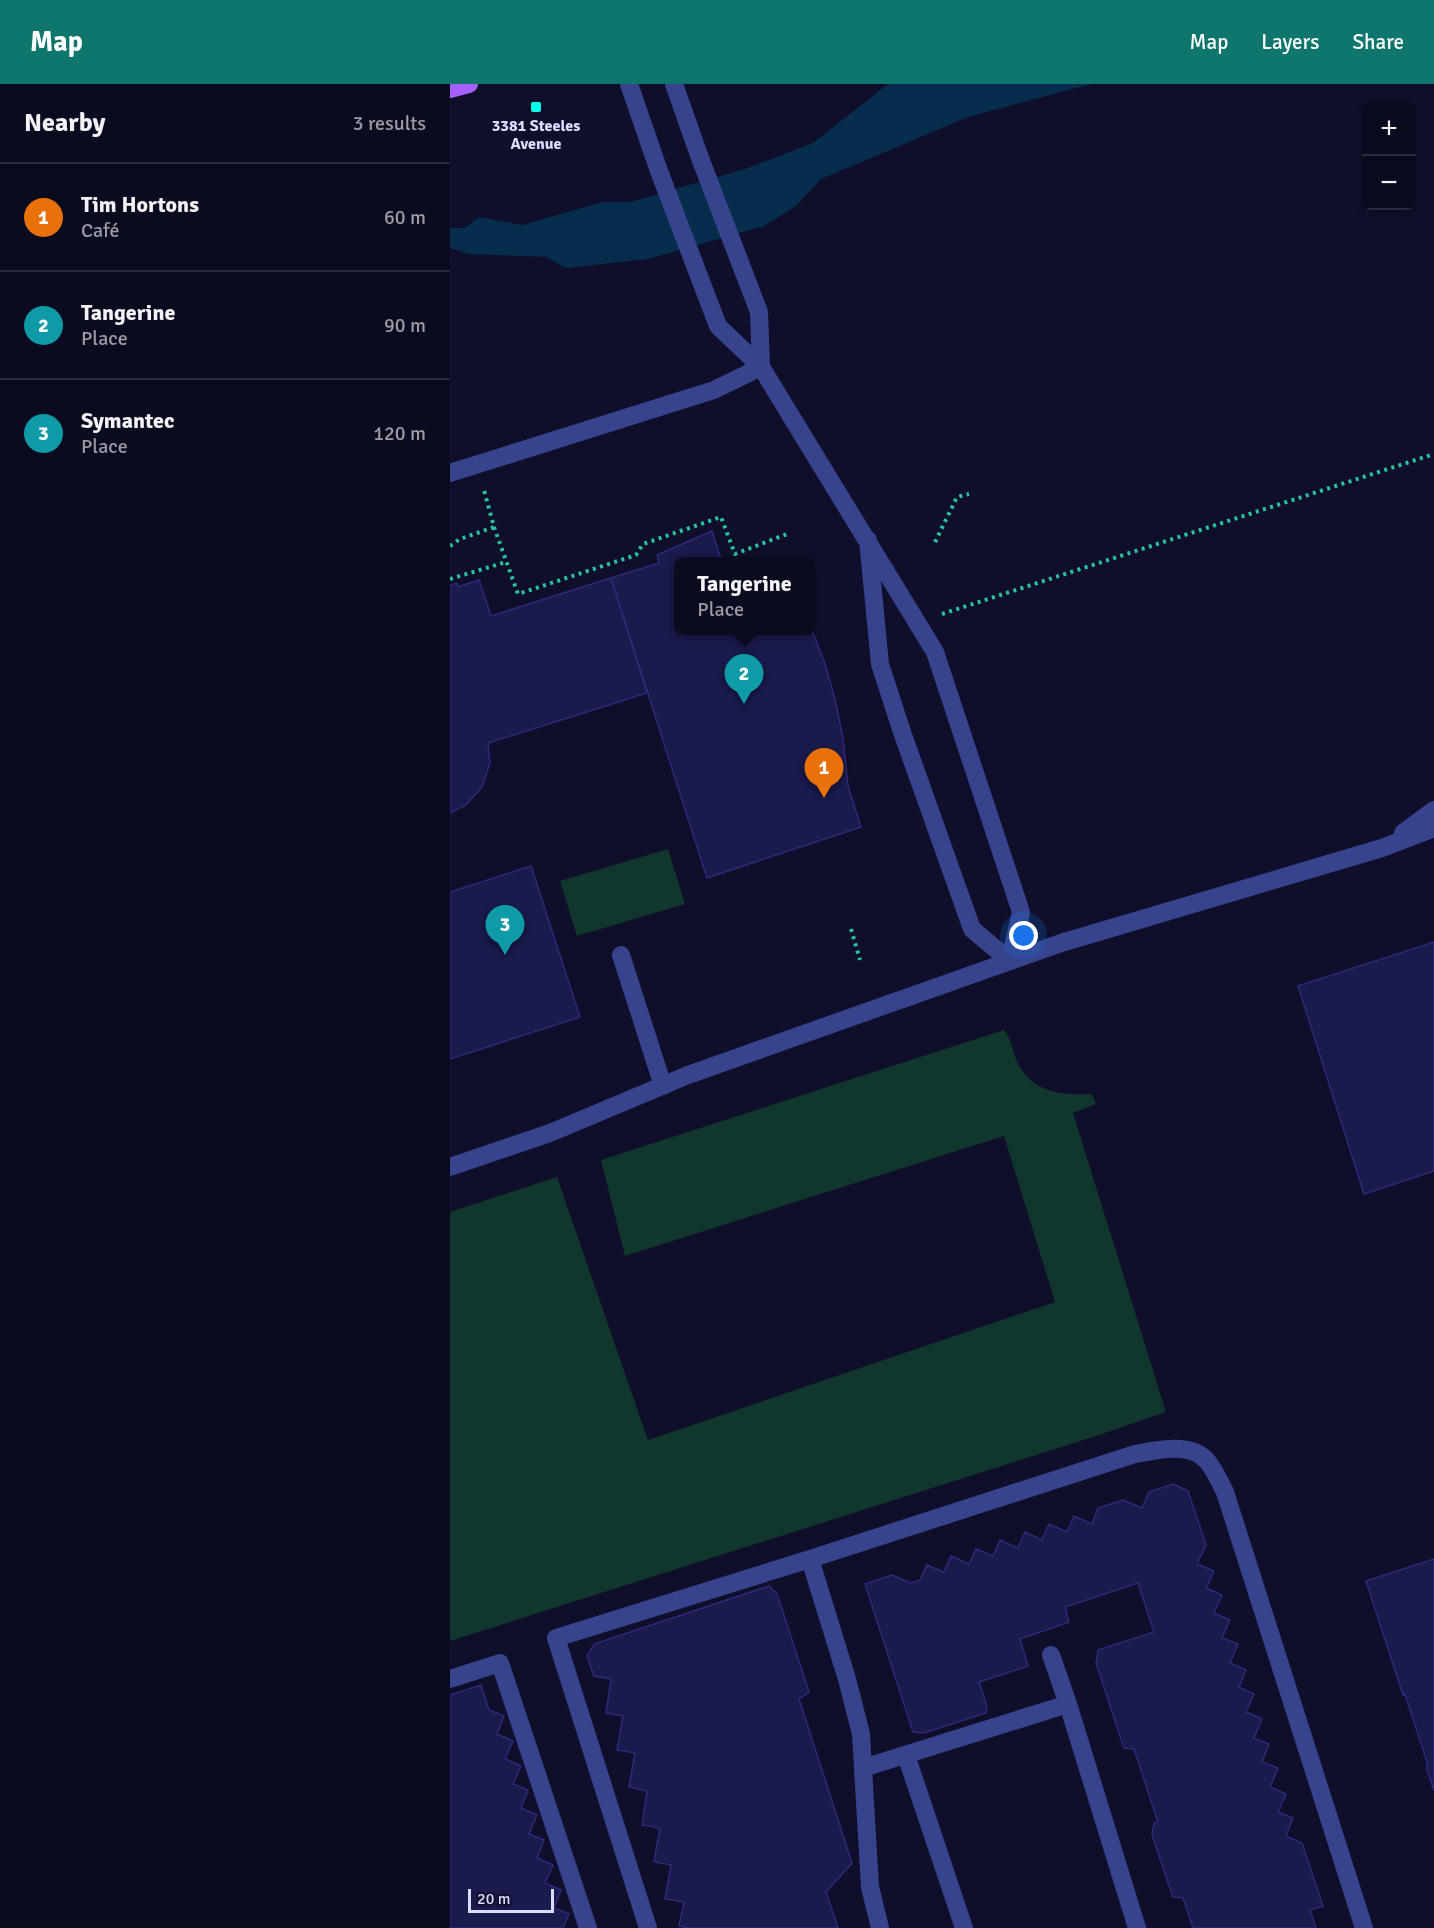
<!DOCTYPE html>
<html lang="en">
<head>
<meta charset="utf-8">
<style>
  body { margin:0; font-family:Signika,sans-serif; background:#141429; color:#f1f3f6 }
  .controls { position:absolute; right:18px; top:18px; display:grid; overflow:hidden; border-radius:9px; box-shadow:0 3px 9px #0003 }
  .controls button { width:54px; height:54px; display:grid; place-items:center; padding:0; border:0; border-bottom:2px solid #2b2b3e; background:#0b0b20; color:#f1f3f6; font:30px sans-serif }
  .scale { position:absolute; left:18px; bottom:15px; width:86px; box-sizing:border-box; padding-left:6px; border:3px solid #d9dcff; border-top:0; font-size:16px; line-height:21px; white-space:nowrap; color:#d9dcff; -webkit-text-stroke:4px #0f0f2b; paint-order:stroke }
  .you { position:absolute; left:574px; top:852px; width:21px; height:21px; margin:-15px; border:4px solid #fff; border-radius:50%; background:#1a73e8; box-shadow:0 0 0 9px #1a73e833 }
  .badge { display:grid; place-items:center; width:39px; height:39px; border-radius:50%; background:#0f766e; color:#fff; font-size:20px; font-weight:700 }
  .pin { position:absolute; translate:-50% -50px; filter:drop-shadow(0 2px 3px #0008) }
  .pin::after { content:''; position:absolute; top:32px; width:21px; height:18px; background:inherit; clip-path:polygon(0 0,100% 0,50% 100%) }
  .popup { position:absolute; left:224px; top:473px; width:141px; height:78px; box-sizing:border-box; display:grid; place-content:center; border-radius:9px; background:#0b0b20; filter:drop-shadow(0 2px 4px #0005); font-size:20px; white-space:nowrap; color:#9a9ba5 }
  .popup b { font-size:22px; color:#f1f3f6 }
  .popup::after { content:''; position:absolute; left:50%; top:100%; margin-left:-12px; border:12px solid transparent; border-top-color:#0b0b20 }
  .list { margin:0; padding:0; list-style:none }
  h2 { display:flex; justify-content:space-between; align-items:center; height:78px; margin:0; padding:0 24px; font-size:26px }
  h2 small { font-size:20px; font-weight:400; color:#9a9ba5 }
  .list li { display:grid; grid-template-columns:39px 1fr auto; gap:18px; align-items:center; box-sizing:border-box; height:108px; padding:0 24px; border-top:2px solid #2b2b3e }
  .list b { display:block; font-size:22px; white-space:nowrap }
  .list p { margin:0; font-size:20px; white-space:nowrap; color:#9a9ba5 }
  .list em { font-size:20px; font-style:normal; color:#9a9ba5 }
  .map { position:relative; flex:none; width:984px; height:1844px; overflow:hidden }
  header { display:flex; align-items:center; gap:36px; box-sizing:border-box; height:84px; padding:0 30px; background:#0f766e; color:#fff }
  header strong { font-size:28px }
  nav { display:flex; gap:33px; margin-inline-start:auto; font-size:21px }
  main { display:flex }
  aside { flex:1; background:#0b0b20 }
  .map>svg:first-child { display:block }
  .green { fill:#11362d }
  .water { fill:#072d4c }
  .building { fill:#1a1a4d; stroke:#2b2a7b; stroke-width:1.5 }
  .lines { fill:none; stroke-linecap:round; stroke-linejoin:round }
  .path { stroke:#28c49d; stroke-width:4; stroke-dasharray:3 4.5; stroke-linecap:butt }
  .minor { stroke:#37448d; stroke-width:18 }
  .major { stroke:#a560ff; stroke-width:18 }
  .poi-dot { fill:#05ffe8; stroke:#0f0f2b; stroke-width:2 }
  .labels { text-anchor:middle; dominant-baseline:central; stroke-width:4.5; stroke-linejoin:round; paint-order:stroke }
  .poi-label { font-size:16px; font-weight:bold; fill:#d9dcff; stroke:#0f0f2b }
</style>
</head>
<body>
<header>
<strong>Map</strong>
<nav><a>Map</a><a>Layers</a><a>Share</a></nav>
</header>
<main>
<aside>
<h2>Nearby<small>3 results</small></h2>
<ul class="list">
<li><span class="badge" style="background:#e8710a">1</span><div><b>Tim Hortons</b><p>Café</p></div><em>60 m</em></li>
<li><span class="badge" style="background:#0f9aa8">2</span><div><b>Tangerine</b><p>Place</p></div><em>90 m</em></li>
<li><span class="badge" style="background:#0f9aa8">3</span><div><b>Symantec</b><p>Place</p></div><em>120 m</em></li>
</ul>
</aside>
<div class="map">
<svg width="984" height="1844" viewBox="0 0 984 1844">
  <rect width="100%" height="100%" fill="#0f0f2b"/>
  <path class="green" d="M218,765L235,820L127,852L110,797Z
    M554,946C563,956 562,970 569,981C585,1010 613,1011 642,1010L646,1020L623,1029L716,1328L646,1352L0,1557V1128L107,1093L198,1356L605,1218L554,1052L175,1172L151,1076Z"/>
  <path class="water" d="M438,0H641L518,33L371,95L346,122L314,142L198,175L116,184L97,173L19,170L0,164V144H15L29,133L73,141L152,118H180L295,85L363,59Z"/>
  <path class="building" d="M262,447L272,478H228V546H360V541L374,577L385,615L393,654L398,702L411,743L257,794L161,494L209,479L207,471Z
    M161,494L197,609L38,659L40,679L32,703L16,721L0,729V501L7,499L8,503L29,496L41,532Z
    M81,782L130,933L0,975V808Z
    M984,858V1087L914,1110L848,902Z
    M723,1400L738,1407L756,1461L747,1480L764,1487L756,1504L772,1511L764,1529L780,1536L772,1554L788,1560L780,1579L796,1586L789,1603L804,1610L796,1628L812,1635L804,1654L819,1660L812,1678L828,1684L820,1703L836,1710L828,1728L843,1734L836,1752L852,1759L873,1822L860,1826L866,1844H743L733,1814L723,1813L702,1751L704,1739L708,1738L684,1665L674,1664L646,1579L648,1566L704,1548L688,1499L615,1523L619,1538L570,1555L578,1582L529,1598L537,1622L536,1629L474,1649L463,1648L415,1500L442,1491L461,1499L470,1496L477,1481L494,1488L501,1472L519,1480L526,1465L543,1472L550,1456L568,1464L575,1448L592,1456L599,1440L617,1448L624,1432L642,1440L648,1424L673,1416L692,1424L699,1408Z
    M984,1475V1707L976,1682L978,1681L955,1610L953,1611L916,1497Z
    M319,1502L327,1510L359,1608L349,1615L402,1779L376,1808L388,1844H239L229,1842L234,1818L215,1815L221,1781L204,1778L210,1744L192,1741L197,1707L179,1703L185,1669L167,1666L173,1632L156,1629L161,1595L144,1592L137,1572L144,1560Z
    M31,1601L39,1626L54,1632L47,1650L63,1657L55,1675L71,1682L63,1700L78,1706L71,1724L87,1731L79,1750L94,1756L87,1774L103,1781L95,1799L111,1806L104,1824L119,1830L113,1844H0V1611Z"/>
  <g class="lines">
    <path class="path" d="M44,443L68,510L186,471L193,460L271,433L285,470L337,450
      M485,458L507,413L519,410
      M0,462L10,455L44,443L34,406
      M0,495L56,478
      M492,530L984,370
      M401,845L410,876"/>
    <path class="minor" d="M179,0L209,87L268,242L311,283L485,568L571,828L560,877L522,845L452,648L430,580L418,456
      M224,0L250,74L309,228L311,283
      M0,389L264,306L311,283
      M953,749L984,726
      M171,871L213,1002
      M0,1083L100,1049L238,991L611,859L932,764L984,744
      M0,1595L50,1579L138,1844
      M618,1620L687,1844
      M456,1671L514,1844
      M413,1684L618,1620L601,1571
      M198,1844L106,1554L360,1475
      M430,1844L420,1803L411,1650L397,1595L360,1475L685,1370C706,1366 742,1357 758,1378C765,1387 770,1398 775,1408L914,1844"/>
    <path class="major" d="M0,5L19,0"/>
  </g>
  <rect class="poi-dot" x="80" y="17" width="12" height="12" rx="3"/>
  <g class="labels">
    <g class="poi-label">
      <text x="86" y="42">3381 Steeles<tspan x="86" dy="18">Avenue</tspan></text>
    </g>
  </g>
</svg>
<div class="controls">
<button>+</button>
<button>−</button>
</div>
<div class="scale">20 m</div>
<div class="you"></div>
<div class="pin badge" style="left:374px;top:714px;background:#e8710a">1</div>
<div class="pin badge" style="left:294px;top:620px;background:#0f9aa8">2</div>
<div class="popup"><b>Tangerine</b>Place</div>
<div class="pin badge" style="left:55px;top:871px;background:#0f9aa8">3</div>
</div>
</main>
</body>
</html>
